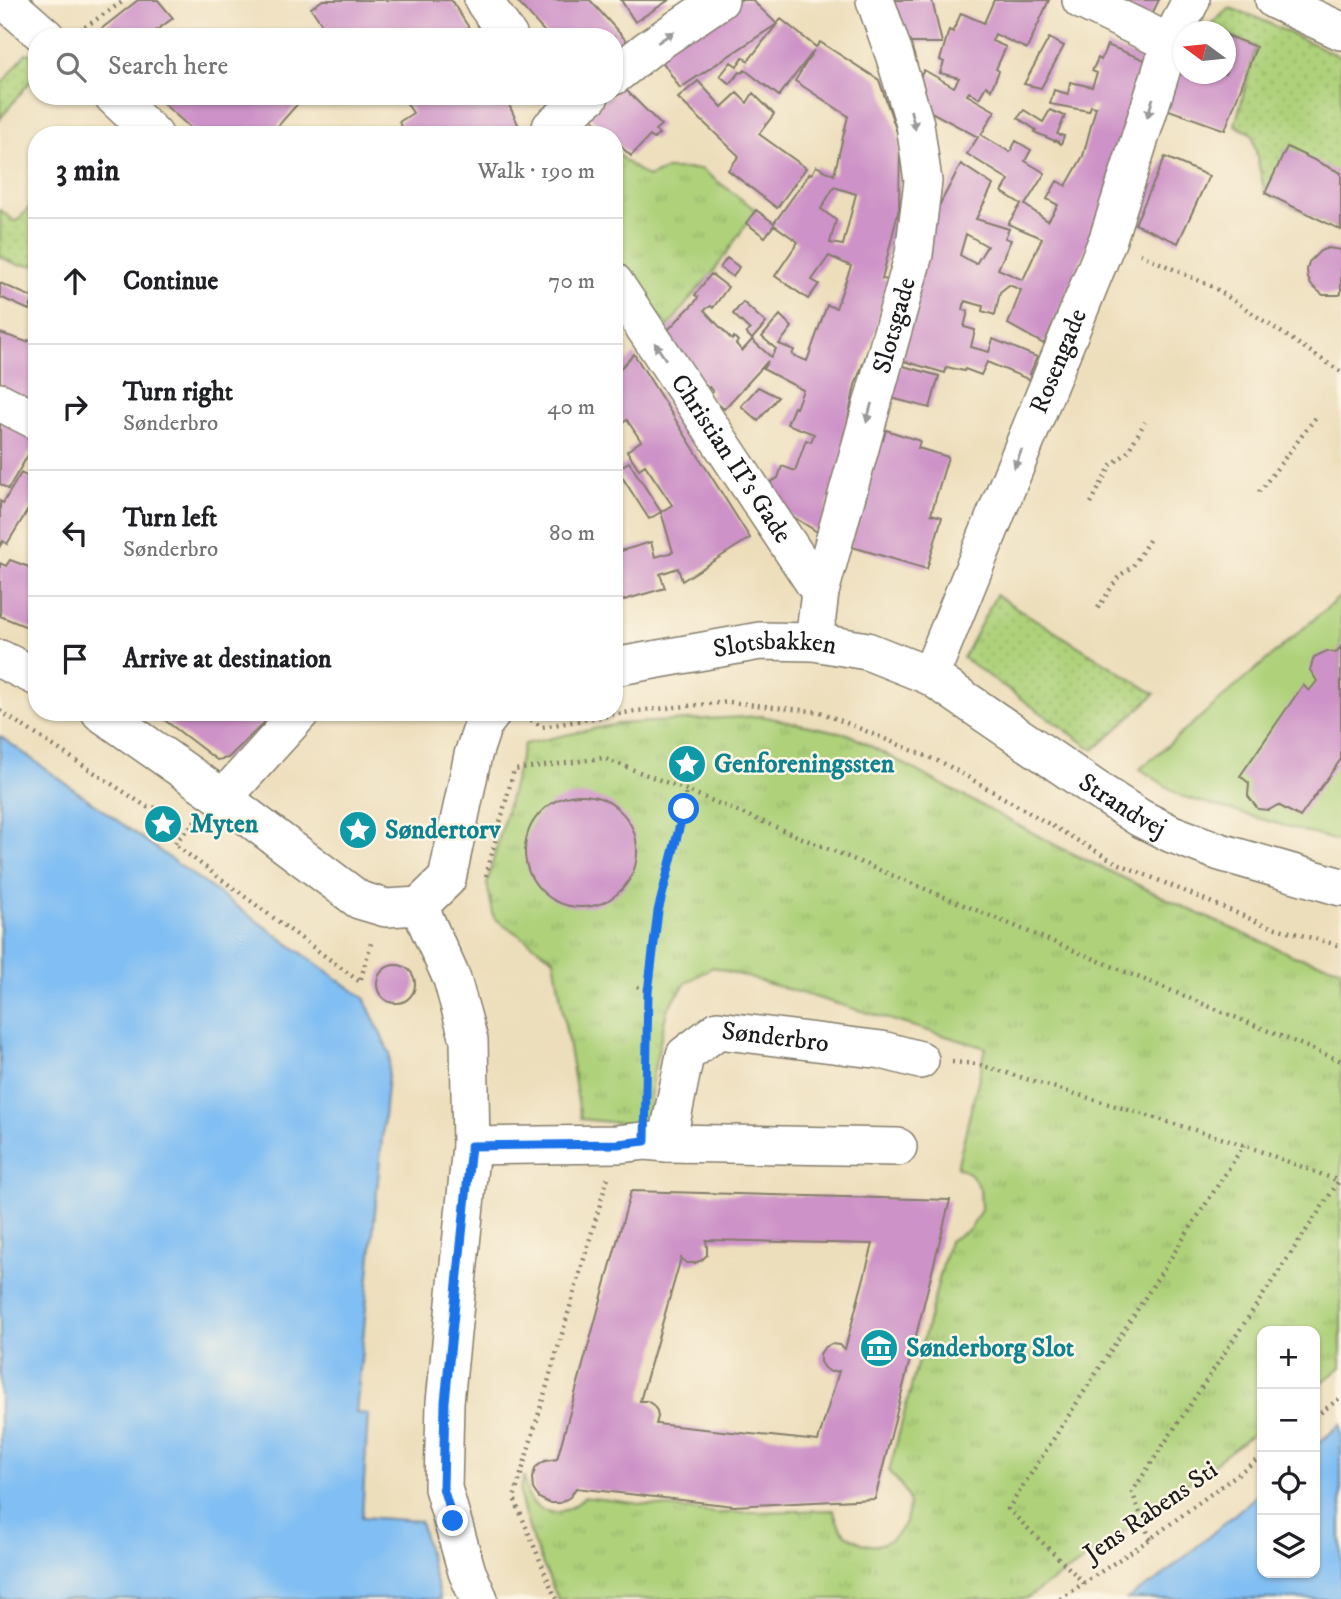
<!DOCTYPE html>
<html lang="en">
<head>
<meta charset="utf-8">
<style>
  body { margin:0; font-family:"IM FELL DW Pica",serif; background:#f6f6f6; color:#202124 }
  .controls { position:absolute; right:21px; bottom:21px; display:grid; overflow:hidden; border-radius:14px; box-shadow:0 2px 5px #0004 }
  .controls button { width:63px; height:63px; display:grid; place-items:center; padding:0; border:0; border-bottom:2px solid #e0e0e0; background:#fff; color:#202124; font:35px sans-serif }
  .compass { position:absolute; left:1173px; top:21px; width:63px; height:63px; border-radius:50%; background:#fff; box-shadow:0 2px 5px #0004; rotate:285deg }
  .stop { position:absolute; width:21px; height:21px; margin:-16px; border:5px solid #1a73e8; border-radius:50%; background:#fff }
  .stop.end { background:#1a73e8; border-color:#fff; box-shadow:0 2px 7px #0008 }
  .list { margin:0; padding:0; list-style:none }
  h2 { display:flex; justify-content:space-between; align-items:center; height:91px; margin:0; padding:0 28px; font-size:30px }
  h2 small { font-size:23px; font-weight:400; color:#757577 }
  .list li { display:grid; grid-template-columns:46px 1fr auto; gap:21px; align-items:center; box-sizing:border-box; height:126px; padding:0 28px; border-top:2px solid #e0e0e0 }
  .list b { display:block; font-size:26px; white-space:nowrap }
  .list p { margin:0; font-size:23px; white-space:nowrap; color:#757577 }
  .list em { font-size:23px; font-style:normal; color:#757577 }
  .icon { flex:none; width:38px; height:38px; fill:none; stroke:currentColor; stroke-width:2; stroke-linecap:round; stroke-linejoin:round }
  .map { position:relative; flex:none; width:1341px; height:1599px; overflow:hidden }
  .search { position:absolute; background:#fff; box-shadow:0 2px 5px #0004; left:28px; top:28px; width:595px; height:77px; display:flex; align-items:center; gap:18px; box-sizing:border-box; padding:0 24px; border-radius:28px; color:#757577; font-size:26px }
  .panel { position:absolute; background:#fff; box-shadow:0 2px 5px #0004; left:28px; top:126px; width:595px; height:595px; border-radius:28px }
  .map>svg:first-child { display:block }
  .grass { fill:url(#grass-dots); stroke:#65764b; stroke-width:2 }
  .park { fill:url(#park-tufts); stroke:#65764b; stroke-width:2 }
  .garden { fill:#aed17a; stroke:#65764b; stroke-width:2 }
  .water { fill:#80bef3; stroke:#4e6d88; stroke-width:2 }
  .building { fill:#cd92c7; fill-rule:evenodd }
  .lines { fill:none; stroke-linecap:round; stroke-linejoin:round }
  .minor-casing { stroke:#847d6c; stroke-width:40 }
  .path { stroke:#847d6c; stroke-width:4.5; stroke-dasharray:2 5; stroke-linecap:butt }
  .minor { stroke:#fff; stroke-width:37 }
  .oneway { fill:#999 }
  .route { stroke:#1a73e8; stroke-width:9 }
  .labels { text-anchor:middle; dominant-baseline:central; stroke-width:5; stroke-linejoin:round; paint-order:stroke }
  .street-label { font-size:26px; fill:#1c1c1c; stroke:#fcf5e5 }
  .culture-label { font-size:26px; font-weight:bold; fill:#0d838f; stroke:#fcf5e5; text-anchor:start }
</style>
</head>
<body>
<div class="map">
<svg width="1341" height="1599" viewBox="0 0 1341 1599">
  <defs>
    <pattern id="grass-dots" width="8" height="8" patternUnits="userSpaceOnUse" patternTransform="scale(1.75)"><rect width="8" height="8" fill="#aed17a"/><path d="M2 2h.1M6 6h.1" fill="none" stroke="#95b369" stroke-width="1.8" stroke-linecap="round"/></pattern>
    <pattern id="park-tufts" width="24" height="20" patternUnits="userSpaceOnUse" patternTransform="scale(1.75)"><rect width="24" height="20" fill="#aed17a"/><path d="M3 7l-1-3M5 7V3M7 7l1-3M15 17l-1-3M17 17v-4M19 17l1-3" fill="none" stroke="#95b369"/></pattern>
  </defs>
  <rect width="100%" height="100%" fill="#fcf5e5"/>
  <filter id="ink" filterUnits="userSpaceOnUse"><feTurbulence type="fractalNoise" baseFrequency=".0143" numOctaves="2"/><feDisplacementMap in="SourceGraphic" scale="14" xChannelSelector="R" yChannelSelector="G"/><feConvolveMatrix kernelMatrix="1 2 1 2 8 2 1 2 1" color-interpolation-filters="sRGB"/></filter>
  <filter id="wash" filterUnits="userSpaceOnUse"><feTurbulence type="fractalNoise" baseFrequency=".00686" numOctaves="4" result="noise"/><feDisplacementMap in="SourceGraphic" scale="28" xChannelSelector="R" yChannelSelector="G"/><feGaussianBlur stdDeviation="1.57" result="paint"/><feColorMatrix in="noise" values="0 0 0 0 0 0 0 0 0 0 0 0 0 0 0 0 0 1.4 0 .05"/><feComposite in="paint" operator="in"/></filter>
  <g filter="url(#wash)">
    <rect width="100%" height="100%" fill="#eddebb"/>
    <path class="grass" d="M1229,8L1253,16L1341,57V230L1265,193L1252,134L1235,125L1256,47L1226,34V32L1219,31L1208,27Z
      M26,53L37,56V73L0,119V86Z
      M37,199V265H19L0,257V210L16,222Z
      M996,595L1155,694L1094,750L963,658Z"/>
    <path class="park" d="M614,150L625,161L648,177L667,169H701L756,210L712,274L698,289L668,327L614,259Z
      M761,716L848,734L1057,846L1186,908L1294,956L1341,968V1367L1315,1388V1331H1262V1427L1100,1550L1025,1599H558L533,1542L522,1504L520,1491L524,1476C525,1485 526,1496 533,1503C548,1519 571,1512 584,1497L716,1513L833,1510C836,1517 838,1525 842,1530C849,1538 866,1547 877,1545C897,1542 912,1518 908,1499C905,1488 897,1480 889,1472L949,1241L970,1229L981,1210L980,1189L971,1174L957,1167L986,1048L713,967L686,983L667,1010L652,1079L647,1126L581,1119L554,959L494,918L487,884L524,744L616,724Z"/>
    <path class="garden" d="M1341,596V842L1181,796L1140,769Z"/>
    <path class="water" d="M0,736L364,998L390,1054L356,1413L368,1414L362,1517L420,1521L440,1599H0Z
      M1341,1424V1599H1127L1159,1579L1262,1491V1573H1315V1446Z"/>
    <g id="blocks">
      <path class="building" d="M138,0H158L173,18L153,33L156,37H91Z
        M323,0H451L475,37H313L325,29L311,8Z
        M516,0H590L632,47L614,60V37H549Z
        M621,0H669L635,22Z
        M734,0H752L777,24L680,88L656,52Z
        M889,0H932L942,43H900Z
        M994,0H1049L1027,49L995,34L992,41L1006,47L996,69L999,71L991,90L986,86L979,98L969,92L967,95L995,111L981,135L1010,152L1016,141L1031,150L1025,161L1045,173L1025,205L1048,221L1058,205L1047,199L1057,181L1066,186L1083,156L1096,107L1091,106L1089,111L1050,104L1054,90L1068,94L1070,82L1092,87L1097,73L1092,71L1098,58L1101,60L1107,45L1145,60L1149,73L1118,176L1044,344L1008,324L1021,290L1009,285L1000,292L995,315L982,311L983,306L965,301L963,310L968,311L964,327L975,330L971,347L989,352L993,339L1037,357L1030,374H1032L1030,380L987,362L981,375L965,369L964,371L947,367L945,373L900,360L936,203L940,204L961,164L993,185L976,219L1009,229L1005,238L1011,240L998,269L1023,280L1042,238L1008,224L1021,204L1002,192L1009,180L967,154L978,137L920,106L914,88L924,70L954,87L959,78L940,73L944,62L940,60L949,30L953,32L961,13L984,23ZM966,234L987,246L976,264L960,255Z
        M1085,0H1159L1148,22Z
        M781,19L816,47L820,42L879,80L900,141L899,208L882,279L888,280L876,329L855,385L848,419L854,421L819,533L781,509L765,485L778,478L782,466L795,471L806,440L811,442L814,434L787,424L794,407L796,408L803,390L763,369L768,361L724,409L709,396L713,392L709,387L707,388L664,334L696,301L698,297L695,295L711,274L728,287L713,308L711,306L704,310L732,340L734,337L738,341L736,344L742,351L752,340L771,357L776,349L762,337L780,315L792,327L779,344L794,350L792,355L807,361L827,305L836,308L851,266L829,256L812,280L819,284L808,299L775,276L798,242L774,225L765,237L746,223L756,210L774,223L810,173L812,174L816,166L834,175L848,116L795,81L814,50L779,96L745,70L742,73L740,72L730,84L720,76L731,62L737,66L743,57L748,61ZM834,187L856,194L843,245L830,243L836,220L821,209Z
        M1226,35L1256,47L1225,130L1166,109L1183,63L1184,74H1226Z
        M1049,38L1064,46L1041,88L1024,84Z
        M698,81L722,107L737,93L747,103L753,93L774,114L759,134L806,168L777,208L728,170L739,156L678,98Z
        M620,84L661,125L655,130L659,134L654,139L650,136L631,156L614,140V135H609L589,115L608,96H614V90Z
        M155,96H297L301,100L270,135H202L197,130L195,132Z
        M402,96H505L523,135H457L456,133L451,135H407L399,122L413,113Z
        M1024,110L1043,122L1050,110L1065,116L1057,134L1064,136L1061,144L1056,140L1055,141L1034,132L1036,130L1018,118Z
        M1287,147L1341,173V230L1265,193Z
        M1165,157L1209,176L1178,243L1135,224Z
        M1328,248L1341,250V294L1339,295H1323L1311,285L1308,278L1307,270L1309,262L1320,251Z
        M727,258L739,267L733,277L720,268Z
        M0,283L34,298L29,310L0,297Z
        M743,302L766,323L752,339L746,333L750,330L733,314Z
        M0,333L27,342L28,340L37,344V410L0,390Z
        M634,354L750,538L682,581L678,568L660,574L665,588L614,603V553L651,542L655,557L673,552L661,512L672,505L645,465L639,469L627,451L641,441L627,420L624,422L614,413V375Z
        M900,365L939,376L930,408L891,398Z
        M758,387L778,397L758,421L741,406Z
        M0,418L37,440L8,489L0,484Z
        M886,430L920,441L918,448L948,457L931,514L942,517L927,569L849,546L881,439L883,440Z
        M629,462L661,512L649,519L617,469Z
        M21,473L37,482V495L7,544L3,541L0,546V501L3,503Z
        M10,560L37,570V631L0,616V563L6,566Z
        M1341,646V759L1300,817L1278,805L1269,810L1258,809L1248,796L1249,783L1240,776L1303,685L1309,691L1317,681L1310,670L1314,657L1327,651L1336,653Z
        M154,712H275L228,758L217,760Z
        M525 851a56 56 0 1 1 112 0a56 56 0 1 1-112 0Z
        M377 984a19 19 0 1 1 38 0a19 19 0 1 1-38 0Z
        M631,1191L950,1200L875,1499L734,1506L576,1488L570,1497L560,1503H549L539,1498L533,1489L532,1478L536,1467L545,1461L557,1459ZM706,1240L873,1244L845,1349L839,1345L831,1344L824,1348L820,1354V1362L824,1368L831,1372L839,1371L818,1441L656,1424L658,1417L657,1411L653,1405L647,1401H640L681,1258L687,1263H695L702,1260L707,1255V1247Z"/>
    </g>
  </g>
  <g filter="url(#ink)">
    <use href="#blocks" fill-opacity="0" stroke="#847d6c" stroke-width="2"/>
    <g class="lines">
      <defs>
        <g id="minor">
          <path d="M4,0L46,37"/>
          <path d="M483,0L509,37"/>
          <path d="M1081,0L1170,43"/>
          <path d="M1274,0L1341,31"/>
          <path d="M614,76L648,49L720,0"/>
          <path d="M113,96L154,135"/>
          <path d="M551,127L590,96"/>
          <path id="s1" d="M614,282L820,592"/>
          <path d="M0,402L37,421"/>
          <path id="s2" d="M814,642L820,592L914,254L923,181L915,124L894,54L875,0"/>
          <path d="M0,659L37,677"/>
          <path id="s3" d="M614,667L760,641L814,642L867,651L930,676L1094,788L1140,818L1172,834L1220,852L1341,887"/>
          <path id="s4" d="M930,676L1108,239L1170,43L1191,0"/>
          <path d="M100,712L223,798L359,900L386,908L419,906"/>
          <path d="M223,798L301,712"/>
          <path d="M419,906L452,979L469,1040L471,1146L445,1402L443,1488L467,1572L479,1599"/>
          <path d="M419,906L447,879L473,755L483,725L493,712"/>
          <path id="s5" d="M667,1143L685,1055L718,1030L882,1050L920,1060"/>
          <path d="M471,1146L618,1144L645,1141L667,1143L898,1147"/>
        </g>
      </defs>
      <use href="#minor" class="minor-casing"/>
      <path class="path" d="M79,31L125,0
        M1140,254L1213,287L1341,372
        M1259,492L1316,417
        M1091,503L1111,465L1127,453L1145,422
        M1098,608L1119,576L1133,566L1151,537
        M0,711L147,807L177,809
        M525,716L542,727L636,711L729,702L820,712L945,764L1115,862L1265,925L1341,946
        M195,821L174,844L360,982L372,940
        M486,876L514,770L603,758L686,790L1341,1061
        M637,986L648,992
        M647,1058C647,1009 649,960 658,912C665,871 680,832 686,790
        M952,1062L977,1064L1244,1145L1339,1181
        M1315,1417L1341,1397
        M1150,1539L1132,1492L1341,1178
        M1084,1583L1008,1509L1244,1145
        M556,1599L514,1498L608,1177
        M1060,1599L1150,1539L1262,1456"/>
      <use href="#minor" class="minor"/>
    </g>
    <defs><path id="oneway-solid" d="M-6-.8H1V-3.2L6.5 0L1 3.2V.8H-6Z" transform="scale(1.75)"/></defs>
    <g class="oneway">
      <use href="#oneway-solid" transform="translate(666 37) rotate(-34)"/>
      <use href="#oneway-solid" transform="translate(1150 108) rotate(107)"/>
      <use href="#oneway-solid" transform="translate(913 120) rotate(76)"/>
      <use href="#oneway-solid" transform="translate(660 351) rotate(-124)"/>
      <use href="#oneway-solid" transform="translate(869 413) rotate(105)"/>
      <use href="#oneway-solid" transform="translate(1018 459) rotate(112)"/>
    </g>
  </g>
  <g class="lines" filter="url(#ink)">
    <path class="route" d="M453,1521L443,1488L445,1402L471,1146L618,1144L645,1141L648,992L658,911L684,809"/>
  </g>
  <defs>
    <symbol id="sight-disc" viewBox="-11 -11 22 22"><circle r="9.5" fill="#0f9aa8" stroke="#fcf5e5"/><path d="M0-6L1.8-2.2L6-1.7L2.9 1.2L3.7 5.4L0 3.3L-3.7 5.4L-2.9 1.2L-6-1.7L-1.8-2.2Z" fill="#fff"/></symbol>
    <symbol id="museum-disc" viewBox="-11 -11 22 22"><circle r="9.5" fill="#0f9aa8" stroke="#fcf5e5"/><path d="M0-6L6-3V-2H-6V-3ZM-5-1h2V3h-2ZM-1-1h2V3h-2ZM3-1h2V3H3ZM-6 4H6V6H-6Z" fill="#fff"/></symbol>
  </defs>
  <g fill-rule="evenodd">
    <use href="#sight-disc" x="665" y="742" width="44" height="44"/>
    <use href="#sight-disc" x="141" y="802" width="44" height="44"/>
    <use href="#sight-disc" x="336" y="808" width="44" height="44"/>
    <use href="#museum-disc" x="857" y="1326" width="44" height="44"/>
  </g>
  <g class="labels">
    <g class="street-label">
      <text stroke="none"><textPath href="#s2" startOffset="327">Slotsgade</textPath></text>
      <text stroke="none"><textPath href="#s4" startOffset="340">Rosengade</textPath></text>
      <text stroke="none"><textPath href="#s1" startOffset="212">Christian II's Gade</textPath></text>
      <text stroke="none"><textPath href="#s3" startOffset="163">Slotsbakken</textPath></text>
      <text stroke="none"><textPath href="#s3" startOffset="556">Strandvej</textPath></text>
      <text stroke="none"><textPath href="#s5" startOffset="189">Sønderbro</textPath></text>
      <text transform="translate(1151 1512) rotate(-35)">Jens Rabens Sti</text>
    </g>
    <g class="culture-label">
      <text x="714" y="764">Genforeningssten</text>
      <text x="190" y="824">Myten</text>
      <text x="385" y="830">Søndertorv</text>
      <text x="906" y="1348">Sønderborg Slot</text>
    </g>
  </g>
</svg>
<div class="controls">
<button>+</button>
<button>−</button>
<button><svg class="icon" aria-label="locate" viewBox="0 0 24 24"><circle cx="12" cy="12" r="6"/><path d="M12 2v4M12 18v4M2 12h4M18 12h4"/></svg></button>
<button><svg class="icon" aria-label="layers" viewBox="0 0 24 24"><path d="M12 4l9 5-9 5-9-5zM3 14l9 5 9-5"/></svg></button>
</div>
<svg class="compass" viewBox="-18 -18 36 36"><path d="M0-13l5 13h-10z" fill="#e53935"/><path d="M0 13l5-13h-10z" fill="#757577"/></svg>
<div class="stop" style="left:684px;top:809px"></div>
<div class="stop end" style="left:453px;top:1521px"></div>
<div class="search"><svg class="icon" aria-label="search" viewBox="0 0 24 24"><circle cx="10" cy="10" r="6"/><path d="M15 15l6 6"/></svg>Search here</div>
<section class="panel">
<h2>3 min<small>Walk · 190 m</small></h2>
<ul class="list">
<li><svg class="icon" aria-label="ahead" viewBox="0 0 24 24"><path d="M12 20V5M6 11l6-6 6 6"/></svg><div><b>Continue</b></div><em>70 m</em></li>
<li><svg class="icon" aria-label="right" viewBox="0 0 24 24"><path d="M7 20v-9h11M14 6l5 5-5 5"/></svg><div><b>Turn right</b><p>Sønderbro</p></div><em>40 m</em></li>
<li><svg class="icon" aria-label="left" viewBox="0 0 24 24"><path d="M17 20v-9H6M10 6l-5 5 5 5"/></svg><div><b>Turn left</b><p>Sønderbro</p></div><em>80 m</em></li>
<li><svg class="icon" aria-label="arrive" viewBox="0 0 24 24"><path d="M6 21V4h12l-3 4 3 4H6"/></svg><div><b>Arrive at destination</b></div></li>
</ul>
</section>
</div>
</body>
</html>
